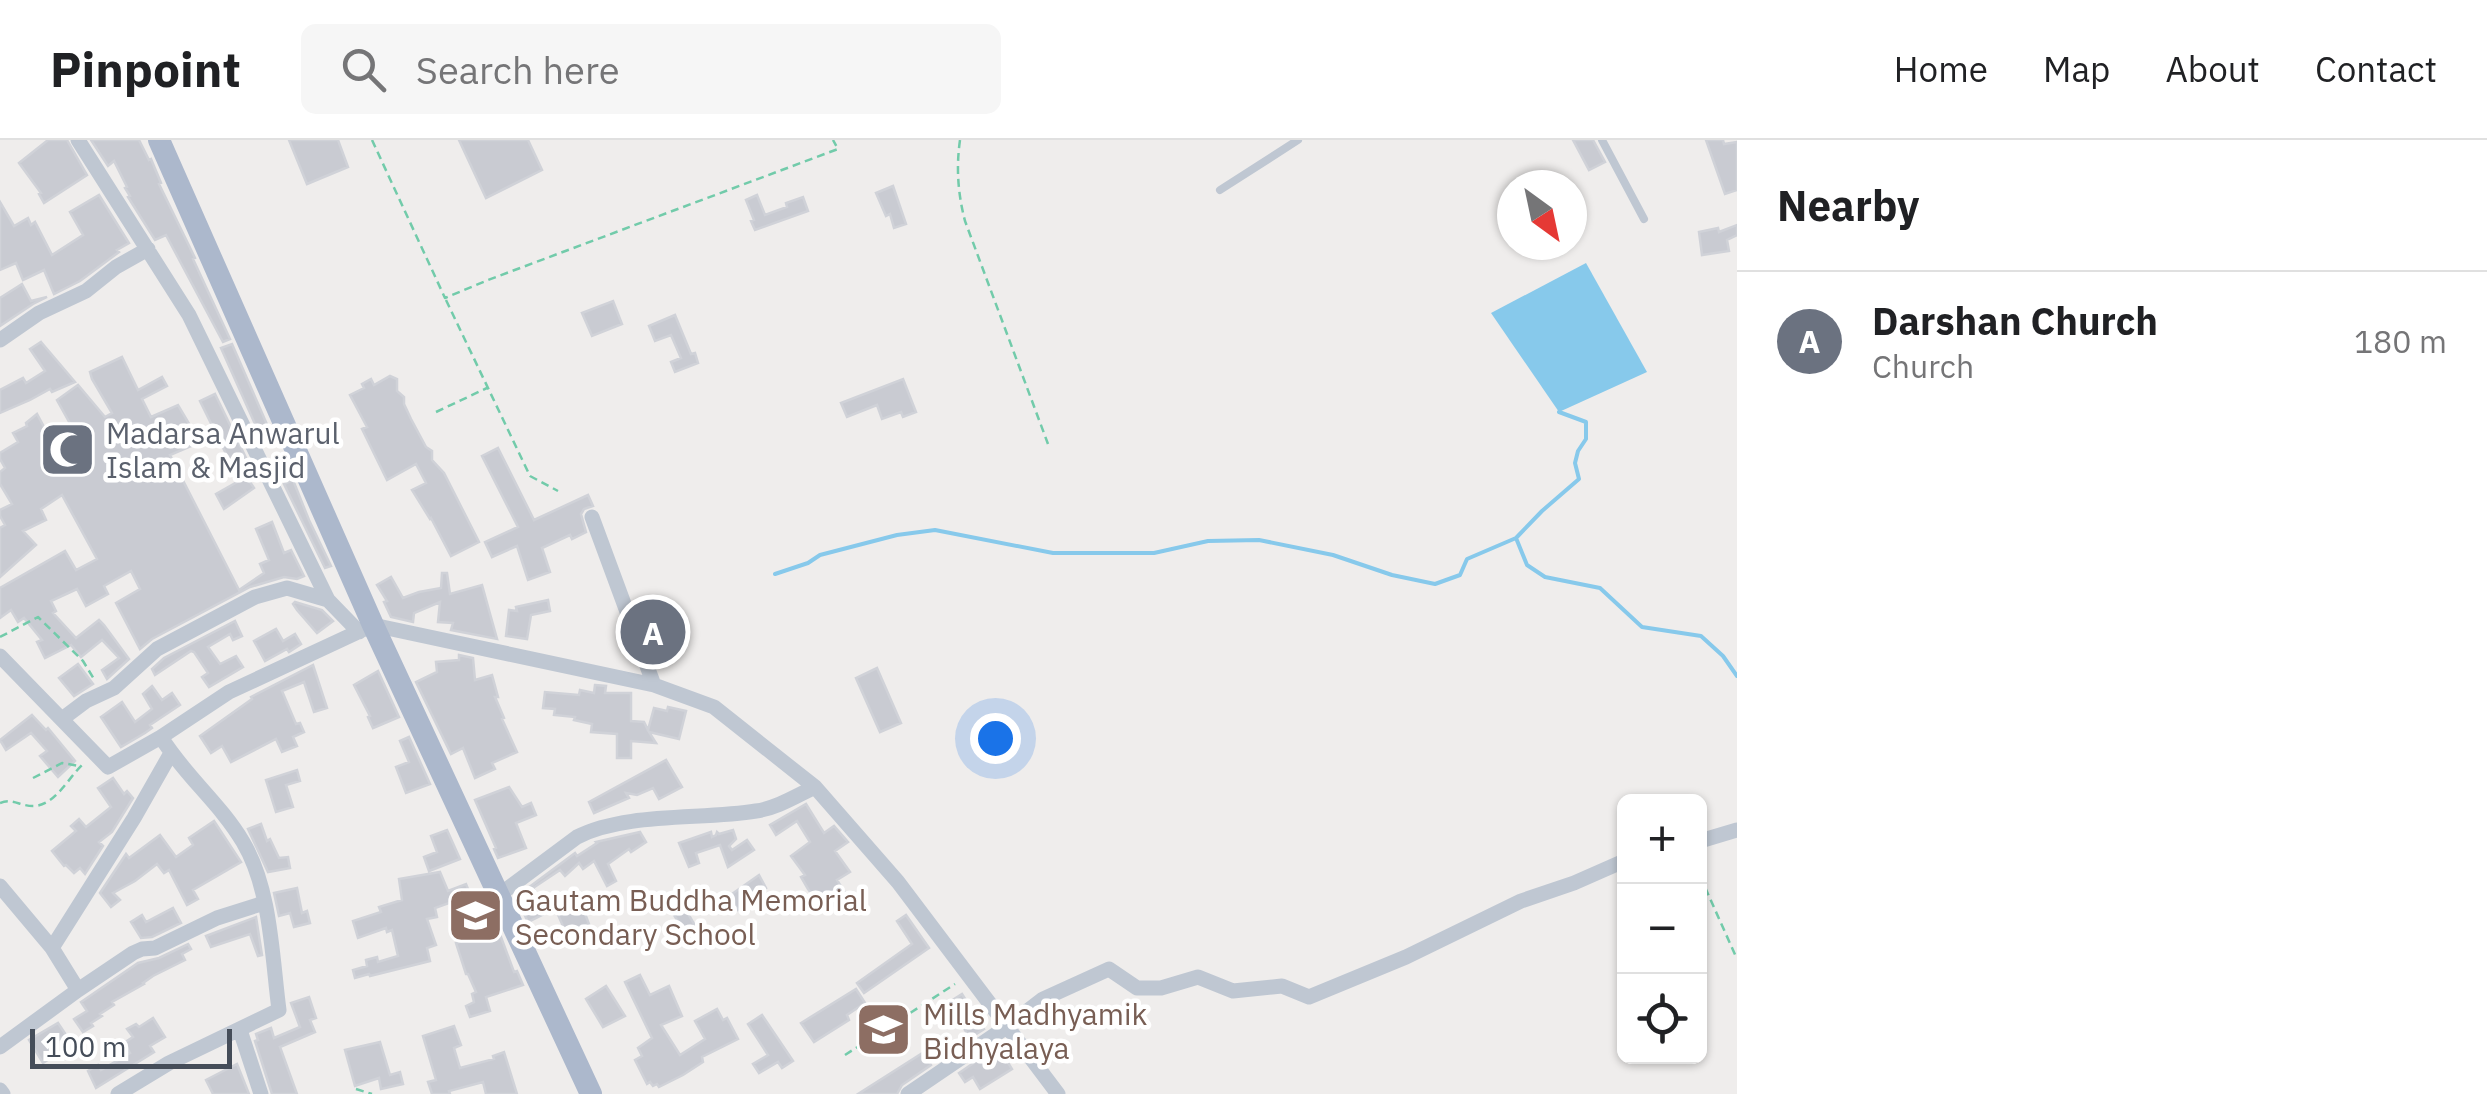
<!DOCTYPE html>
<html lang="en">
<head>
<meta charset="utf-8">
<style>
  body { margin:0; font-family:"IBM Plex Sans",sans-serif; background:#f6f6f6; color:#202124 }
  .controls { position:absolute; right:30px; bottom:30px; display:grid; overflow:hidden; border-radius:15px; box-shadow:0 2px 8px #0004 }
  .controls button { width:90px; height:90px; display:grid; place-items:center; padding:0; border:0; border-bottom:2px solid #e0e0e0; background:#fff; color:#202124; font:50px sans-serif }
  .compass { position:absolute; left:1497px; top:30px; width:90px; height:90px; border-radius:50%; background:#fff; box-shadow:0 2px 8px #0004; rotate:147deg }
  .scale { position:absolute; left:30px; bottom:25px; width:202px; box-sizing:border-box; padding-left:10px; border:5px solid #454d59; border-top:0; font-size:28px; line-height:35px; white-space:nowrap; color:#454d59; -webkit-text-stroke:8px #fff; paint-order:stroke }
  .you { position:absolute; left:995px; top:598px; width:35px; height:35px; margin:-25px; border:8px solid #fff; border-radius:50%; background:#1a73e8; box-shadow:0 0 0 15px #1a73e833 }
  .badge { display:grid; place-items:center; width:65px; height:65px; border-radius:50%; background:#1a56dc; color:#fff; font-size:32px; font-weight:700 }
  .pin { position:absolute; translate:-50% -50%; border:5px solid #fff; box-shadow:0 2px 10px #0006 }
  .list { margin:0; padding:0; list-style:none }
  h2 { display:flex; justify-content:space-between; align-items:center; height:130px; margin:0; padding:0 40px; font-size:42px }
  h2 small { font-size:32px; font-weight:400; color:#757577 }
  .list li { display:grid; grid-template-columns:65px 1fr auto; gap:30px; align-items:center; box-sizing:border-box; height:140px; padding:0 40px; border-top:2px solid #e0e0e0 }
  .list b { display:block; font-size:38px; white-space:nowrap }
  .list p { margin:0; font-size:32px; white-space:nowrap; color:#757577 }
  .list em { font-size:32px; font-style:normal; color:#757577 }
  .icon { flex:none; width:55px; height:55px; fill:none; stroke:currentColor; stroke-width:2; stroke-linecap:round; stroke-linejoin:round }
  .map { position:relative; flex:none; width:1737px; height:954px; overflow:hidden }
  header { display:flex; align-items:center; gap:60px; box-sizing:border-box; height:140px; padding:0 50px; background:#fff; border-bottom:2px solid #e0e0e0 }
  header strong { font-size:48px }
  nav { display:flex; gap:55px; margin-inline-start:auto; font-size:35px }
  .search { width:700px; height:90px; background:#f6f6f6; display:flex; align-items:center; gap:25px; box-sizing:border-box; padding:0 35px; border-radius:15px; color:#757577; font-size:38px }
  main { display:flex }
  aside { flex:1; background:#fff }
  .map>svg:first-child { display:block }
  .water { fill:#87c9eb }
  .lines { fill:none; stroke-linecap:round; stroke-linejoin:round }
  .stream { stroke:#87c9eb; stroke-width:4 }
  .building { fill:#c9cbd2; stroke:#d0d2d8; stroke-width:2.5 }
  .path { stroke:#72cbaa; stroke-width:2.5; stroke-dasharray:8 5; stroke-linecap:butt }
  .service { stroke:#bfc7d2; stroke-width:8 }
  .minor { stroke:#bfc7d2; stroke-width:15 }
  .primary { stroke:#acb8cc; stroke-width:22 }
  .labels { text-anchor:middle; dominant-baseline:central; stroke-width:9; stroke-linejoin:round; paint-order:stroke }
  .worship-label { font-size:30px; fill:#5b616d; stroke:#fff; text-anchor:start }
  .education-label { font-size:30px; fill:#785e54; stroke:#fff; text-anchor:start }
</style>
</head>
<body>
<header>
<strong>Pinpoint</strong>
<div class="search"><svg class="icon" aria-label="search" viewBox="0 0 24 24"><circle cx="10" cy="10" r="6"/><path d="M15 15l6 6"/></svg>Search here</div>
<nav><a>Home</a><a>Map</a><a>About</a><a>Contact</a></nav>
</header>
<main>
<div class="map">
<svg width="1737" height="954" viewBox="0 0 1737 954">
  <rect width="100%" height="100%" fill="#efedec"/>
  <path class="water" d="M1586,123L1647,232L1559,272L1491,173Z"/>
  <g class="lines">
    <path class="stream" d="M1559,272L1586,282V299L1578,311L1575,323L1579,339L1542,371L1516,398L1527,425L1545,437L1600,448L1642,487L1701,496L1723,516L1737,536
      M775,434L808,423L820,415L897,395L935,390L1053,413H1154L1208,401L1259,400L1333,415L1392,435L1435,444L1460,435L1467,419L1516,398"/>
  </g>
  <path class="building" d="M48,0H67L87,35L44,63L39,54L41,53L19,23Z
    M91,0H139L149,20L151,19L161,43L159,44L195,118L193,119L230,199L223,202L166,95L155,100L128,57L130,56L125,48L127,47L114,21L108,26Z
    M289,0H338L348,27L307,44Z
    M459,0H528L542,30L486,58Z
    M1573,0H1593L1605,22L1589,30Z
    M1706,0H1723L1724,4L1737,2V50L1725,54Z
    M893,46L906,84L894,88L890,74L886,76L876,53Z
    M99,55L129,103L117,110L119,112L80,141L54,154L44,130L23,140L16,123L0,130V62L14,86L28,78L31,85L35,82L52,115L83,95L70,72Z
    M757,55L765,75L787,67L786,63L803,57L808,71L755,90L751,81L754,80L746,60Z
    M1737,85V95L1727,100L1729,111L1702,115L1699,92L1718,88L1719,92Z
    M22,144L31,161L47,157L33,164L0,186V158Z
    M613,161L622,184L592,196L582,173Z
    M675,175L691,214L695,213L698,223L675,232L671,222L681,218L671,195L655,201L649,186Z
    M41,202L75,242L52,252L50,249L30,260L0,273V250L23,238L26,243L45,231L30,209Z
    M232,204L269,289L259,293L221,208Z
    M122,217L138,250L162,237L167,246L142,259L151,277L178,265L191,287L185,290L191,306L170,315L239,450L264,433L260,424L269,420L256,389L272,382L284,413L291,410L304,436L297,439L284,437L250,447L152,499L140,509L116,463L140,449L131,431L104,446L108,454L86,466L77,449L51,461L56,471L53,473L76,498L99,480L104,485L129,519L107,539L102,530L119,518L102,500L81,517L71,505L45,518L37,502L42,500L24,478L18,482L11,470L0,478V448L65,411L76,430L97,419L62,355L41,369L46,380L23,391L36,405L0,437V388L5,385L0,376V370L12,364L0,344V332L5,328L0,319V313L18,302L13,293L27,286L26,283L37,274L57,311L78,298L57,260L78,245L105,277L112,273L92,239L90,232Z
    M390,236L397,239V251L404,257V264L411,279L426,307L432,311V320L444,333L479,402L451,416L431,378L430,379L412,350L426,343L416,324L387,340L362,289L367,287L350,255L364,248L362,244L371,239L374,245Z
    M903,239L916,272L903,277L901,272L882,279L877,265L847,277L841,263Z
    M215,254L250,326L235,332L200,261Z
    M498,308L534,380L588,355L593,366L584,369L581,374L586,392L572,399L570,395L542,408L550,432L528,440L517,406L492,417L485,402L518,387L482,316Z
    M244,333L254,348L224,369L216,354L237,342L235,339Z
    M293,340L309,380L331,426L325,428L284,344Z
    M442,433H447L450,454L482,445L497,499L451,490L453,483L438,482L440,462L414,473L413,482L391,477L384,462L387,461L377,445L391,437L403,458L419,452L441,448Z
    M548,460L550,471L531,475L527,499L506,496L509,470L517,471L516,467Z
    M295,462L322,470L333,481L317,493L297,470L293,464Z
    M235,481L242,496L233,500L230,494L208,507L220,524L236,516L243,527L209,547L202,537L208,533L194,512L191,511L155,535L152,529L164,518Z
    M276,489L283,501L295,494L301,504L289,512L287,509L265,521L254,501Z
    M459,515L473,518L475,540L492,535L498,557H495L504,578L502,579L517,612L492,623L495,629L475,638L463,608L451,614L416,542L437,532L436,522L459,520Z
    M78,524L93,544L74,556L59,538Z
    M313,525L327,568L314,572L304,542L282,551L296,584L300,583L304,592L293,597L297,606L282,612L276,599L231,622L222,606L211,613L200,596L252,559L251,557Z
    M877,528L901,583L880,592L856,538Z
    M378,531L399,577L373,588L368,577L370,576L354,545Z
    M595,545L606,546L605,553H631V581L644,582L648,590L654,568L667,571L668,567L686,571L679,599L649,592L656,603L631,601V618H617V594L591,592L592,584L574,580L575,577L554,575L555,569L543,568L545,552L579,555L580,550L594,553Z
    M152,546L162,560L172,553L180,565L150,585L152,588L145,593L121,607L101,577L122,562L135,582L152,569L143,554Z
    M32,575L46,590L48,588L75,621L58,637L40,616L47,611L31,593L6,610L0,600Z
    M409,597L430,644L406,653L396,627L409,622L400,601Z
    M666,620L682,647L659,659L653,648L637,655L626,653L629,658L594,673L589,662Z
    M297,630L300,641L286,645L293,667L276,672L266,640Z
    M113,638L124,654L127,651L133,658L112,692L99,702L103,706L85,734L80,728L74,733L66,725L64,726L52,711L76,691L71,686L79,679L86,687L111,667L98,648Z
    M509,647L522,667L531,663L536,675L516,683L526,708L498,718L494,709L496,708L475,660Z
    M806,664L824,693L834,686L848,702L835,711L850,732L837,740L847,756L825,771L808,749L801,737L805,735L791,716L810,702L797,681L776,695L770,685Z
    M214,681L241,722L193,750L198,759L187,765L169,730L164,733L157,724L135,741L113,753L120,760L111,767L100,753L126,714L129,718L160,695L176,717L193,705L189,698Z
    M261,684L267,701L270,699L279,718L288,717L290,728L268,732L248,689Z
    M447,690L460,719L429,731L424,717L437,712L431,696Z
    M733,690L736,699L729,706L732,710L747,700L754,710L728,727L720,705L696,713L699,723L689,727L679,703L711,692L712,697L716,695L717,692L719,694Z
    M640,692L646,702L631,712L629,709L608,724L616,741L607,746L594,721L583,729L579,723L565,736L560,730L533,748L548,772L528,782L516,757L575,713L577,716L597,703L596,702Z
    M440,732L448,751L466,744L475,766L461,771L457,760L435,768L437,777L427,779L436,805L427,808L430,821L370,836L369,834L355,838L353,830L367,826L366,820L377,817L378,822L398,816L392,790L387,792L386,788L358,798L353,781L381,772L379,767L402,760L399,739Z
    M759,735L766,748L746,760L748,763L738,770L729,756Z
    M297,748L302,773L307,771L310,783L294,787L290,773L279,776L274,753Z
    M565,754L571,768L581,763L589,784L566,793L552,761Z
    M683,765L697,789L671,803L664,791L679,783L672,772Z
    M173,768L181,783L152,797L141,798L131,782L142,775L146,782Z
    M906,775L929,808L864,853L857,843L912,804L897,781Z
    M256,777L262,815L258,816L250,794L211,807L206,796Z
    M498,789L514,832L517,831L523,845L486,857L490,871L470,877L466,866L474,862L472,854L476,852L468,834H466L456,803Z
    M188,804L191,809L182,814L185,820L153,836L143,843L144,844L112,862L114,865L100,874L102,876L91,883L93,886L83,892L74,879L87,871L81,862L138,823L159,818Z
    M640,835L650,855L669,846L682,876L661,885L680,915L705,899L695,881L717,869L723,880L727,878L738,899L702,917L703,922L683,935L659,947L657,944L653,946L650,942L647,944L635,920L642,916L638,908L652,898L625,842Z
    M606,846L625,876L603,887L586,859Z
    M856,849L865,863L847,875L849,880L814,902L801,883Z
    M962,854L984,889L970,898L948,863Z
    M309,857L316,878L310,880L315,892L280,907L297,954H272L255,901L258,900L256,894L271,888L274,898L300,887L291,863Z
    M762,875L793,921L782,928L778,922L759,933L753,924L768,915L748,884Z
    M153,878L165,897L150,906L154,912L96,948L88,931L98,925L101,930L130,913L124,903L133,897L127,889L136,884L139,887Z
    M58,883L66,895L48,907L54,916L43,923L29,900Z
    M454,886L461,905L454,908L460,928L494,919L493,916L504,912L517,954H486L483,942L449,951L450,954H432L428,942L436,940L423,896Z
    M380,902L390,935L400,932L403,944L381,949L379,938L355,946L345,910Z
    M1001,904L1006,911L1002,913L1012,929L980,949L973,937L965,942L959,933Z
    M924,912L931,925L902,945L897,954H858Z
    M237,924L249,954H213L206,940Z"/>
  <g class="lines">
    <path class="path" d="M372,0L445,158L488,140L838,9L833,0
      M960,0C956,28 958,54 965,81L1048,304
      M446,160L530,336L558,351
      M436,272L487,248
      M0,497L38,477L83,521L94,539
      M33,638L62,623L79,626
      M0,663C12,658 20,666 33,666C55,666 68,638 83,624
      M1700,736L1737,819
      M845,915L955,844
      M356,949L372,954"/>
    <path class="service" d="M1602,0L1644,79
      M1220,50L1298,0"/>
    <path class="minor" d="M78,0L189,175L328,460
      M0,200L39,173L86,151L116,127L148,109
      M592,377L654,545
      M0,516L108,627L161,597L229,552L373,485L654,545L714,567L815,647L898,742L1058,954
      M62,579L86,561L114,548L157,509L255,457L287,448L328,460L359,492
      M1700,701L1737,690
      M0,746L52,808
      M499,755L577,697C625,672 703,680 756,671C777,668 796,656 815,647
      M78,850L133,813L142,809L155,808L217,778L264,763
      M240,890L261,954
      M0,907L78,850L52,808L134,678L171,613
      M0,950L3,954
      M118,954L169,923L279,870C272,817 271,749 243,702C220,663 184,635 161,597
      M908,954L1008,886L1043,859L1109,829L1137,848H1161L1198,837L1233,851L1282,846L1309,857L1406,817L1521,761L1574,743L1624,721"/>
    <path class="primary" d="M159,0L373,485L591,954"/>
  </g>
  <defs>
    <symbol id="mosque-square" viewBox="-11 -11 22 22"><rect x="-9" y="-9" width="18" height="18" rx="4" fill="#6b7280" stroke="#fff"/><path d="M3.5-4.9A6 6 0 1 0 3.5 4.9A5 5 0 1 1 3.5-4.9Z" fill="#fff"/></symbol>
    <symbol id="school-square" viewBox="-11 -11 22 22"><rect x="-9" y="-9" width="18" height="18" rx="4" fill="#8d6e63" stroke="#fff"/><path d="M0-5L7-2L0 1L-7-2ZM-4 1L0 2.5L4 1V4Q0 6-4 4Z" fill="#fff"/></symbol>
  </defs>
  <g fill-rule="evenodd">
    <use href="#mosque-square" x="36" y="278" width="63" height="63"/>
    <use href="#school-square" x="444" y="744" width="63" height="63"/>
    <use href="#school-square" x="852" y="858" width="63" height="63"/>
  </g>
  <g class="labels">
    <g class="worship-label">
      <text x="106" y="292">Madarsa Anwarul<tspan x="106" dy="34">Islam &amp; Masjid</tspan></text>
    </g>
    <g class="education-label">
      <text x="515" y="759">Gautam Buddha Memorial<tspan x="515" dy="34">Secondary School</tspan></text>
      <text x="923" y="873">Mills Madhyamik<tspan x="923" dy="34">Bidhyalaya</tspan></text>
    </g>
  </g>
</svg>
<div class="controls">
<button>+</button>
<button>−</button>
<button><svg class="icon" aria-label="locate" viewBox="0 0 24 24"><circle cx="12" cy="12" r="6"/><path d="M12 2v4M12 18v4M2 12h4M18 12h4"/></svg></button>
</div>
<svg class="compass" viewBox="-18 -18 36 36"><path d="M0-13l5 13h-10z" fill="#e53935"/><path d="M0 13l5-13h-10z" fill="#757577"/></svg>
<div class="scale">100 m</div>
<div class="you"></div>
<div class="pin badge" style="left:653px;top:492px;background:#6b7280">A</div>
</div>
<aside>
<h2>Nearby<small></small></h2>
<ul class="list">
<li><span class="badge" style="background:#6b7280">A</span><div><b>Darshan Church</b><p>Church</p></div><em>180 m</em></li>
</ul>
</aside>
</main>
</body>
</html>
